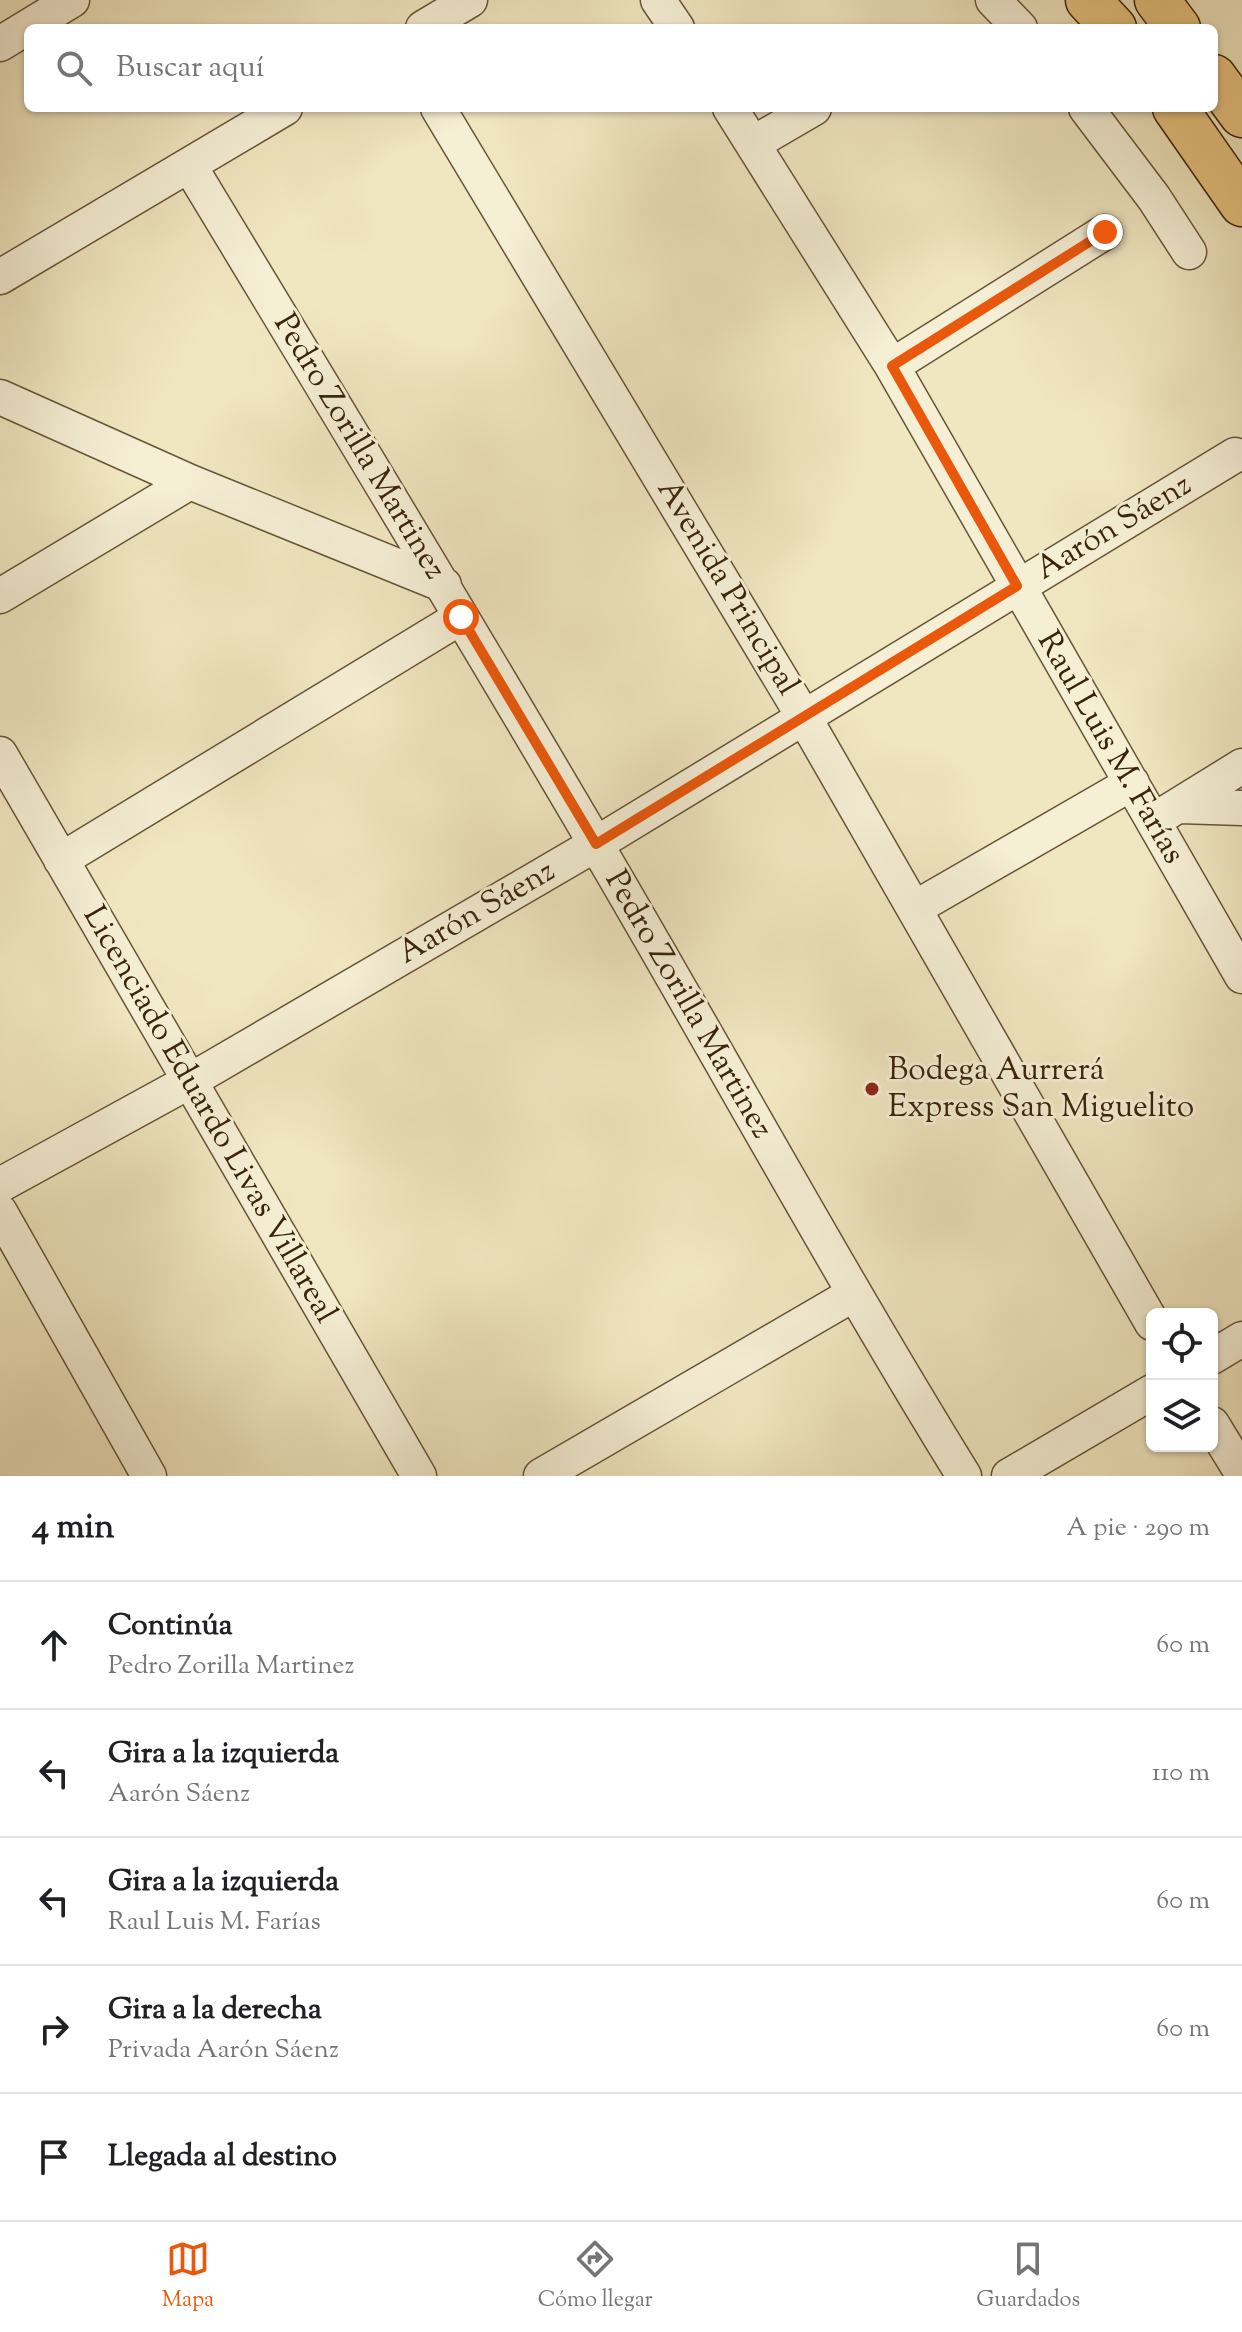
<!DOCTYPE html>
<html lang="es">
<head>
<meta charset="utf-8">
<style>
  body { margin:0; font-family:"Sorts Mill Goudy",serif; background:#f6f6f6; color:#202124 }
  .controls { position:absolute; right:24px; bottom:24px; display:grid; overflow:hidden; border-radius:12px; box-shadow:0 2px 6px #0004 }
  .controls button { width:72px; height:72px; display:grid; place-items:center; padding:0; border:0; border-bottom:2px solid #e0e0e0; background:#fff; color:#202124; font:40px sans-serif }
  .stop { position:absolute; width:24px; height:24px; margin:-18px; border:6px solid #ea580c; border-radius:50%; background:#fff }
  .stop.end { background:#ea580c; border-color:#fff; box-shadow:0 2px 8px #0008 }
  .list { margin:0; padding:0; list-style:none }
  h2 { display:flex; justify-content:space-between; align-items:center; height:104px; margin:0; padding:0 32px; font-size:34px }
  h2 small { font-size:26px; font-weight:400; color:#757577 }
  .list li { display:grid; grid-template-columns:52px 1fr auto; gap:24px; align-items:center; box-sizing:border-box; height:128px; padding:0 32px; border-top:2px solid #e0e0e0 }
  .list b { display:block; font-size:30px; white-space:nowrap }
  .list p { margin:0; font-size:26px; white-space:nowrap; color:#757577 }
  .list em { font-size:26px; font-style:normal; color:#757577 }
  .icon { flex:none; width:44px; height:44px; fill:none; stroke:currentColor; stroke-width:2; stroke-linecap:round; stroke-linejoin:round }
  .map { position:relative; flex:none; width:1242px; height:1476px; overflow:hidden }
  .search { position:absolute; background:#fff; box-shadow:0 2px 6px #0004; left:24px; right:24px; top:24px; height:88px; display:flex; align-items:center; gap:20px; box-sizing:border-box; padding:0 28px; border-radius:12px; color:#757577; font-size:30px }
  .sheet { height:744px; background:#fff }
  nav { display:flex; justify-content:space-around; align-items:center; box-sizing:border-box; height:112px; border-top:2px solid #e0e0e0; background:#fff; font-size:22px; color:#757577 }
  nav a { display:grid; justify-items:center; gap:4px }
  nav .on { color:#ea580c }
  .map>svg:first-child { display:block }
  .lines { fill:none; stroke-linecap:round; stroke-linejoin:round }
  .street-casing { stroke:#685436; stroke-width:37 }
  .highway-casing { stroke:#3a2408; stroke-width:47 }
  .street { stroke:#f5efd6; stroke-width:34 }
  .highway { stroke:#e8c380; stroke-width:44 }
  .route { stroke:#ea580c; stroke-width:10 }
  .poi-dot { fill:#8f2418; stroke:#f5efd6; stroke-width:3 }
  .labels { text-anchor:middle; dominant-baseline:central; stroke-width:6; stroke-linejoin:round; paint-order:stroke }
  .street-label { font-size:32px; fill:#3a2408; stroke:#f5efd6 }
  .poi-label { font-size:32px; fill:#3a2408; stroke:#f5efd6; text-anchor:start }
</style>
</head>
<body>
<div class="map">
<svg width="1242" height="1476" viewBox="0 0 1242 1476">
  <rect width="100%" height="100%" fill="#f0e6c0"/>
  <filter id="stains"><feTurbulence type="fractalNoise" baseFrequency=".0025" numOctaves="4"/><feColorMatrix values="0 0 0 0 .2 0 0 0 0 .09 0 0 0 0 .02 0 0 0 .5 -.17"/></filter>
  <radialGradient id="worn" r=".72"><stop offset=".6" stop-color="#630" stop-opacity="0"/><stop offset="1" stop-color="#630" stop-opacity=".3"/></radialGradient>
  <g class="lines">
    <defs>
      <path id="street" d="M658,0L677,28
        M993,0L1020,28
        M423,28L470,0
        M0,44L72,0
        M438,108L805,719L1152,1323
        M730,108L892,366L1242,976
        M1086,108L1154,198L1189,252
        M754,143L814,108
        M189,165C325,390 461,614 594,841C718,1052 835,1267 964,1476
        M0,277L285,108
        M892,366L1105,232
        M0,397L190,482L444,585
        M0,596L190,482
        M0,754L419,1476
        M1180,806L1242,808
        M1153,821L1242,766
        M61,860L461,617
        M915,908L1132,783
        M0,1185L188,1082L596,844L1235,455
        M0,1212L149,1476
        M1212,1357L1242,1339
        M1212,1424L1242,1473
        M541,1476L852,1295
        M1009,1476L1152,1392"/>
      <path id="highway" d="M1088,0L1114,28
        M1157,0L1178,28
        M1214,77L1242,115
        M1175,108L1242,204"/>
    </defs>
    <use href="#street" class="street-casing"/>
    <use href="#highway" class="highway-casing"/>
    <use href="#street" class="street"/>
    <use href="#highway" class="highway"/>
  </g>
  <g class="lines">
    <path class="route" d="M461,617L596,844L1017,586L892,366L1105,232"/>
  </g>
  <circle class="poi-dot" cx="872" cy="1089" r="8"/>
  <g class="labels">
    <g class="street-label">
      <text transform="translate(359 447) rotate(59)">Pedro Zorilla Martinez</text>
      <text transform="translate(1114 528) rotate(-31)">Aarón Sáenz</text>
      <text transform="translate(727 588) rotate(59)">Avenida Principal</text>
      <text transform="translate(1110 748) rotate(60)">Raul Luis M. Farías</text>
      <text transform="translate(477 913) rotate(-30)">Aarón Sáenz</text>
      <text transform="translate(688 1005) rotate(60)">Pedro Zorilla Martinez</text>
      <text transform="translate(209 1115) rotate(60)">Licenciado Eduardo Livas Villareal</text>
    </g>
    <g class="poi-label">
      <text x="888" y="1071">Bodega Aurrerá<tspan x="888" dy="37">Express San Miguelito</tspan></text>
    </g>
  </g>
  <rect width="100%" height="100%" filter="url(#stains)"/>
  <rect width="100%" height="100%" fill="url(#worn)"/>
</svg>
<div class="controls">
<button><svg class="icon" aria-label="locate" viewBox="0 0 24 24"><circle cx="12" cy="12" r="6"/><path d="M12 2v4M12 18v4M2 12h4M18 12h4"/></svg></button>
<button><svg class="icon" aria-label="layers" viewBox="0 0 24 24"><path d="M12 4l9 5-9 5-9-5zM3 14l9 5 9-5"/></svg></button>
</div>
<div class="stop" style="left:461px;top:617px"></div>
<div class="stop end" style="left:1105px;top:232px"></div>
<div class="search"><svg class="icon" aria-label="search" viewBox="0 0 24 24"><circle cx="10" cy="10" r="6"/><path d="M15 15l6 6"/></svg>Buscar aquí</div>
</div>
<section class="sheet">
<h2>4 min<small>A pie · 290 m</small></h2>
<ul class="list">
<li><svg class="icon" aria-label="ahead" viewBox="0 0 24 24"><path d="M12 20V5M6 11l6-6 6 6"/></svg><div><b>Continúa</b><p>Pedro Zorilla Martinez</p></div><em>60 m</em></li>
<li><svg class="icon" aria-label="left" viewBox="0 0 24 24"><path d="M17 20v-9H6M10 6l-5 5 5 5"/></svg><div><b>Gira a la izquierda</b><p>Aarón Sáenz</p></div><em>110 m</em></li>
<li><svg class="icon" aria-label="left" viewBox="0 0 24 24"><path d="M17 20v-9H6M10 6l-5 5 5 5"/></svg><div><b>Gira a la izquierda</b><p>Raul Luis M. Farías</p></div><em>60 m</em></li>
<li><svg class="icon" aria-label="right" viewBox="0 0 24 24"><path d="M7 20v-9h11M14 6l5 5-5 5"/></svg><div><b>Gira a la derecha</b><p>Privada Aarón Sáenz</p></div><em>60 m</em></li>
<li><svg class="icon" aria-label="arrive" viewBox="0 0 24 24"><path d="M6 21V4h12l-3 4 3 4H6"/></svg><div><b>Llegada al destino</b></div></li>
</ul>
</section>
<nav>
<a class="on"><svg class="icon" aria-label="map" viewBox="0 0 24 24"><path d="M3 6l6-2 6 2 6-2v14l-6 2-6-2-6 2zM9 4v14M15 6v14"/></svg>Mapa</a>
<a><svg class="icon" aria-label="directions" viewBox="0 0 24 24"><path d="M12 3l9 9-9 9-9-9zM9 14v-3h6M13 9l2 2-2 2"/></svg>Cómo llegar</a>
<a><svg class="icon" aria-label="saved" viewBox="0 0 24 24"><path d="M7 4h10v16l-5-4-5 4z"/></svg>Guardados</a>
</nav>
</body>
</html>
